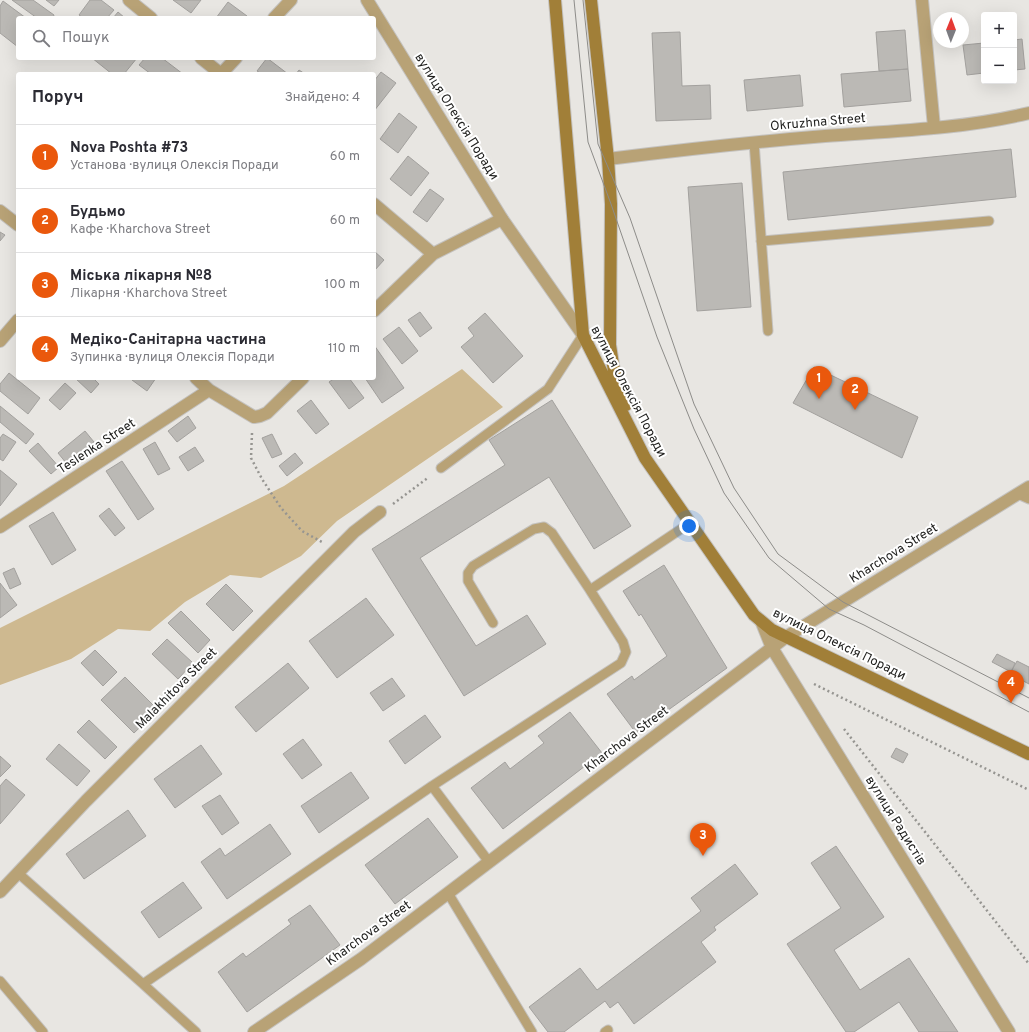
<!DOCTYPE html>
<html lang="uk">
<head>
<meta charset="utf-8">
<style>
  body { margin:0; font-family:Overpass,sans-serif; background:#f7f7f7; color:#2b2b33 }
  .controls { position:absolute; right:12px; top:12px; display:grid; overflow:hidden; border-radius:4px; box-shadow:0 4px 16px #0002 }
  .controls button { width:36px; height:36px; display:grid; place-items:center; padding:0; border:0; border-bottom:1px solid #e1e1e2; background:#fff; color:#2b2b33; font:20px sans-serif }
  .compass { position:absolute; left:933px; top:12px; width:36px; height:36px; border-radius:50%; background:#fff; box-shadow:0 4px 16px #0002; rotate:1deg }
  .you { position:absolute; left:689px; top:526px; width:14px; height:14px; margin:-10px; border:3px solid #fff; border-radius:50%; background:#1a73e8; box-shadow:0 0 0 6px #1a73e833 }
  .badge { display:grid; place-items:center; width:26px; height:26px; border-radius:50%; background:#ea580c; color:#fff; font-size:13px; font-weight:700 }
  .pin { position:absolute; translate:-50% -33px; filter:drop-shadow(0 1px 2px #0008) }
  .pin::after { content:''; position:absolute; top:21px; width:14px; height:12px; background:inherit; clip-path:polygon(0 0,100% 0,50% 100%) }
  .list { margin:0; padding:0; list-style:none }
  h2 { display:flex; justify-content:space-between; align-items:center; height:52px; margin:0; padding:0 16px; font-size:17px }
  h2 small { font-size:13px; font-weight:400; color:#7c7c81 }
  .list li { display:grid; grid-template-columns:26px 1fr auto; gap:12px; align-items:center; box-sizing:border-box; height:64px; padding:0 16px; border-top:1px solid #e1e1e2 }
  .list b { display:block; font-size:15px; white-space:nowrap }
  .list p { margin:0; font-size:13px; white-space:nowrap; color:#7c7c81 }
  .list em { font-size:13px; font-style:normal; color:#7c7c81 }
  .icon { flex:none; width:22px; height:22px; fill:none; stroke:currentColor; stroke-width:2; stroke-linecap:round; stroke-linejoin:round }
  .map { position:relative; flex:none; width:1029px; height:1032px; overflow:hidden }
  .search { position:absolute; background:#fff; box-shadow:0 4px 16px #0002; left:16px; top:16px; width:360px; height:44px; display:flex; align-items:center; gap:10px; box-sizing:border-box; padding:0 14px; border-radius:4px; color:#7c7c81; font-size:15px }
  .panel { position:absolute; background:#fff; box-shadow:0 4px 16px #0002; left:16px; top:72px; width:360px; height:308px; border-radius:4px }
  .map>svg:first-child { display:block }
  .green { fill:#ceb990 }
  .building { fill:#bbb9b5; stroke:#a3a19e }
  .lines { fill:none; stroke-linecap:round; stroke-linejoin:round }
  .service-casing { stroke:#c4c2bf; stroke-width:11 }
  .minor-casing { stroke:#c4c2bf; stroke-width:14 }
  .tertiary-casing { stroke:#c4c2bf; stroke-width:14 }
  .secondary-casing { stroke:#c4c2bf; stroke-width:14 }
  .path { stroke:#969591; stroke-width:2.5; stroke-dasharray:2 3; stroke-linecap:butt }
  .service { stroke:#b8a276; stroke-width:9 }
  .minor { stroke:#b8a276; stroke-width:12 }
  .tertiary { stroke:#b8a276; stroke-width:12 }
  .secondary { stroke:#a17f38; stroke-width:12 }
  .tram { stroke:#8d8c89; stroke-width:1 }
  .labels { text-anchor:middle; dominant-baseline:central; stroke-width:4; stroke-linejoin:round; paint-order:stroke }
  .street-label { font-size:13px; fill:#1f1f1d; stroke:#fff }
</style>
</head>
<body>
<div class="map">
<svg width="1029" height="1032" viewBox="0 0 1029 1032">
  <rect width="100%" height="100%" fill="#e8e6e2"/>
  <path class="green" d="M462,369L503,407L337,521L301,556L261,578L230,575L185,602L150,631L118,629L71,659L0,685V628L284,486Z"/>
  <path class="building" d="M12,0H33L54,15L53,18H37Z
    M46,0H59L54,6Z
    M90,0H101L114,10L107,18H83L79,15Z
    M173,0H201L191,13Z
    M3,1L26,18H18V47L0,33V6Z
    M228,2L247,16L245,18H216Z
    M118,12L125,18H113Z
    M905,30L908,69L879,71L876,32Z
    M680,32L682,86L710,85L711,119L656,121L652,33Z
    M1022,39L1025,69L1014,70V40Z
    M984,43V73L967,75L963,45Z
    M92,58H137L124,74H112Z
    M145,58H162L183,74H151L139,65Z
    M267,58L288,74H262L257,71Z
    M908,69L911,101L844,107L841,74Z
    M299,70L305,74H296Z
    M381,72L396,83L374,111V81Z
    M800,75L803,106L747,111L744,80Z
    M399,113L417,127L398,153L380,139Z
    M1011,149L1016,197L788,220L783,172Z
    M408,156L429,173L411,196L390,179Z
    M742,183L751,307L697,311L688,187Z
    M430,189L444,199L427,222L413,212Z
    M0,232L5,235L0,241Z
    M374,251L384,260L374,271Z
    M420,312L432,328L420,337L408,320Z
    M485,313L523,356L493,383L461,347L474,336L468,328Z
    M399,327L418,351L402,364L383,339Z
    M374,345L404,388L382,403L365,378H374Z
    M814,367L918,417L902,458L793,403Z
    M9,373L40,398L28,414L0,391V384Z
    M75,378H93L99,384L91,393Z
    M133,378H156L147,391L132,380Z
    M335,378H349L364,398L349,409L329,382Z
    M65,383L76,393L60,410L49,400Z
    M311,400L329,424L316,434L297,411Z
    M552,400L631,526L594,549L549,477L420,558L476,646L527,615L546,644L464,696L372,549L505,465L489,440Z
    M0,406L34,434L26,444L0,422Z
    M188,416L196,428L177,442L168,431Z
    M85,431L94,442L67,464L58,453Z
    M3,434L16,442L3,461L0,459V438Z
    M272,434L282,454L272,458L262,438Z
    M155,442L170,469L158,475L143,449Z
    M38,443L59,467L51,474L29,451Z
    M195,447L204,461L188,471L179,457Z
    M295,453L303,463L287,476L279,466Z
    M122,461L154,509L138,520L106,471Z
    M0,470L17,484L0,506Z
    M109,508L125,528L115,536L99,516Z
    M53,512L76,550L52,565L29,526Z
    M664,565L727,668L636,733L607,694L632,676L634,680L667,656L641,614L639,616L623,591Z
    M14,568L21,584L10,589L3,573Z
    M0,583L17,605L0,618Z
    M226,584L253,611L233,631L206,604Z
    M366,598L394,635L337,678L309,641Z
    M181,611L210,640L198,653L168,623Z
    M167,639L193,663L178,679L152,654Z
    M95,650L117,672L103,686L81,663Z
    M997,654L1015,663L1011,672L992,662Z
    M1017,661L1029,667V684L1010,674Z
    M288,663L309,688L256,732L235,707Z
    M125,677L158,710L134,733L101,700Z
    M392,678L405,696L383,711L370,693Z
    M570,712L602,753L503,829L471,788L505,762L510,769L544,743L538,736Z
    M425,715L441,737L405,764L389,741Z
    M89,720L117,747L105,759L77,732Z
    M303,739L322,765L302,779L283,754Z
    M59,744L90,771L77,786L46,759Z
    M201,745L222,774L175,808L154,779Z
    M896,748L908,754L903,763L891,757Z
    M0,756L11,766L0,777Z
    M351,772L369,798L319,833L301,806Z
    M6,779L25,795L0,824V786Z
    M220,795L239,823L222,835L202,806Z
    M128,810L146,836L84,879L66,854Z
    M428,818L458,857L395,904L365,865Z
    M270,824L291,854L227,899L201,862L220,848L225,856Z
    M836,846L884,917L834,950L860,990L909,958L958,1032H919L899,1002L854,1032H846L787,944L841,908L811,863Z
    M735,864L758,894L714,927L716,930L701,942L716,962L634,1024L618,1002L610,1008L605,1001L564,1032H548L529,1007L580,968L597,990L701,911L691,898Z
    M183,882L202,908L159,938L141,912Z
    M310,905L340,945L247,1012L218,972L243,953L246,957L291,924L288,920Z"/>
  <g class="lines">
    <defs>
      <path id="service" d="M754,142L768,331
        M761,241L989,221
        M441,468L548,389L583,335
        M1018,494L1029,499
        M493,623L468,581V573L473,566L534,529L544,527L552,533L590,590
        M432,786L489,862
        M18,873L143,984L432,786L621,663L626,652L623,642L590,590L690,523
        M448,893L532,1032
        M0,981L43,1032
        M143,984L196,1032
        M605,1032L608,1030"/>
      <path id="minor" d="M129,0L151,18
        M922,0L934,127
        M274,18L291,0
        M201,58L221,74
        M221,74L236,58
        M608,159C680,150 752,142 825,136C893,131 963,129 1029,113
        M374,204L433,254
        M0,211L18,225
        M374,311L433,254L502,219
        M0,341L18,320
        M196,378L209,390L254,417L260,416L267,413L303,378
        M0,527L209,390
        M762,623L772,648L1009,1032
        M0,892L86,801L354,532L380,512
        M254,1032L361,959L786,637L1029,487"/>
      <path id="tertiary" d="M367,0L502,219L583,335"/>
      <path id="secondary" d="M555,0L583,335L645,458L754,615L772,630L1029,754
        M591,0L608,159L611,204L610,345L614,371L626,405"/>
    </defs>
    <use href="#service" class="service-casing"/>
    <use href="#minor" class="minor-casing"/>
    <use href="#tertiary" class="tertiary-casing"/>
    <use href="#secondary" class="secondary-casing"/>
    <path class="path" d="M252,433L251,458L262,479L281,508L302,531L322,542
      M393,504L429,477
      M814,684L1029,790
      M844,729L1029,964"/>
    <use href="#service" class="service"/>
    <use href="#minor" class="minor"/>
    <use href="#tertiary" class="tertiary"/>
    <use href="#secondary" class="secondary"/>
    <path class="tram" d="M574,0L588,142L611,204L657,337L694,429L724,493L769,558L829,609L864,625L1029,712
      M583,0L598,144L630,218L694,404L734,488L778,554L843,602L1029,698"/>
  </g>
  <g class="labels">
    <g class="street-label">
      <text transform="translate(456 117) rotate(58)">вулиця Олексія Поради</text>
      <text transform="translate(818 123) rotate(-5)">Okruzhna Street</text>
      <text transform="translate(628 392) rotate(62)">вулиця Олексія Поради</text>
      <text transform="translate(97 447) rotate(-33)">Teslenka Street</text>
      <text transform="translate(894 554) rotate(-32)">Kharchova Street</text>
      <text transform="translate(839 645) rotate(26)">вулиця Олексія Поради</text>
      <text transform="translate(177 689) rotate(-45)">Malakhitova Street</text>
      <text transform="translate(627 740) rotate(-37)">Kharchova Street</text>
      <text transform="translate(895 821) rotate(58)">вулиця Радистів</text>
      <text transform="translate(369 934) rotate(-36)">Kharchova Street</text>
    </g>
  </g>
</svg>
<div class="controls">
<button>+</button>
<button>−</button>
</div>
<svg class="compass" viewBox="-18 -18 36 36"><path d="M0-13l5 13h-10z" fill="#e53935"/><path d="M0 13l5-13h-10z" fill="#7c7c81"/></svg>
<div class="you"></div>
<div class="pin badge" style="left:819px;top:399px">1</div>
<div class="pin badge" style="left:855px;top:410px">2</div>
<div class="pin badge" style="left:703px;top:856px">3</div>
<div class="pin badge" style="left:1011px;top:703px">4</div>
<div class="search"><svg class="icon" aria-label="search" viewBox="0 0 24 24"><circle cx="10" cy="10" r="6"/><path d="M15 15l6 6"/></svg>Пошук</div>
<section class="panel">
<h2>Поруч<small>Знайдено: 4</small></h2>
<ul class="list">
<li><span class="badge">1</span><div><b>Nova Poshta #73</b><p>Установа · вулиця Олексія Поради</p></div><em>60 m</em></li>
<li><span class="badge">2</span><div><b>Будьмо</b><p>Кафе · Kharchova Street</p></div><em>60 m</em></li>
<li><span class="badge">3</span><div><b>Міська лікарня №8</b><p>Лікарня · Kharchova Street</p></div><em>100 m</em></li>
<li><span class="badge">4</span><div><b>Медіко-Санітарна частина</b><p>Зупинка · вулиця Олексія Поради</p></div><em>110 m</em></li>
</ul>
</section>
</div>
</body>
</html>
